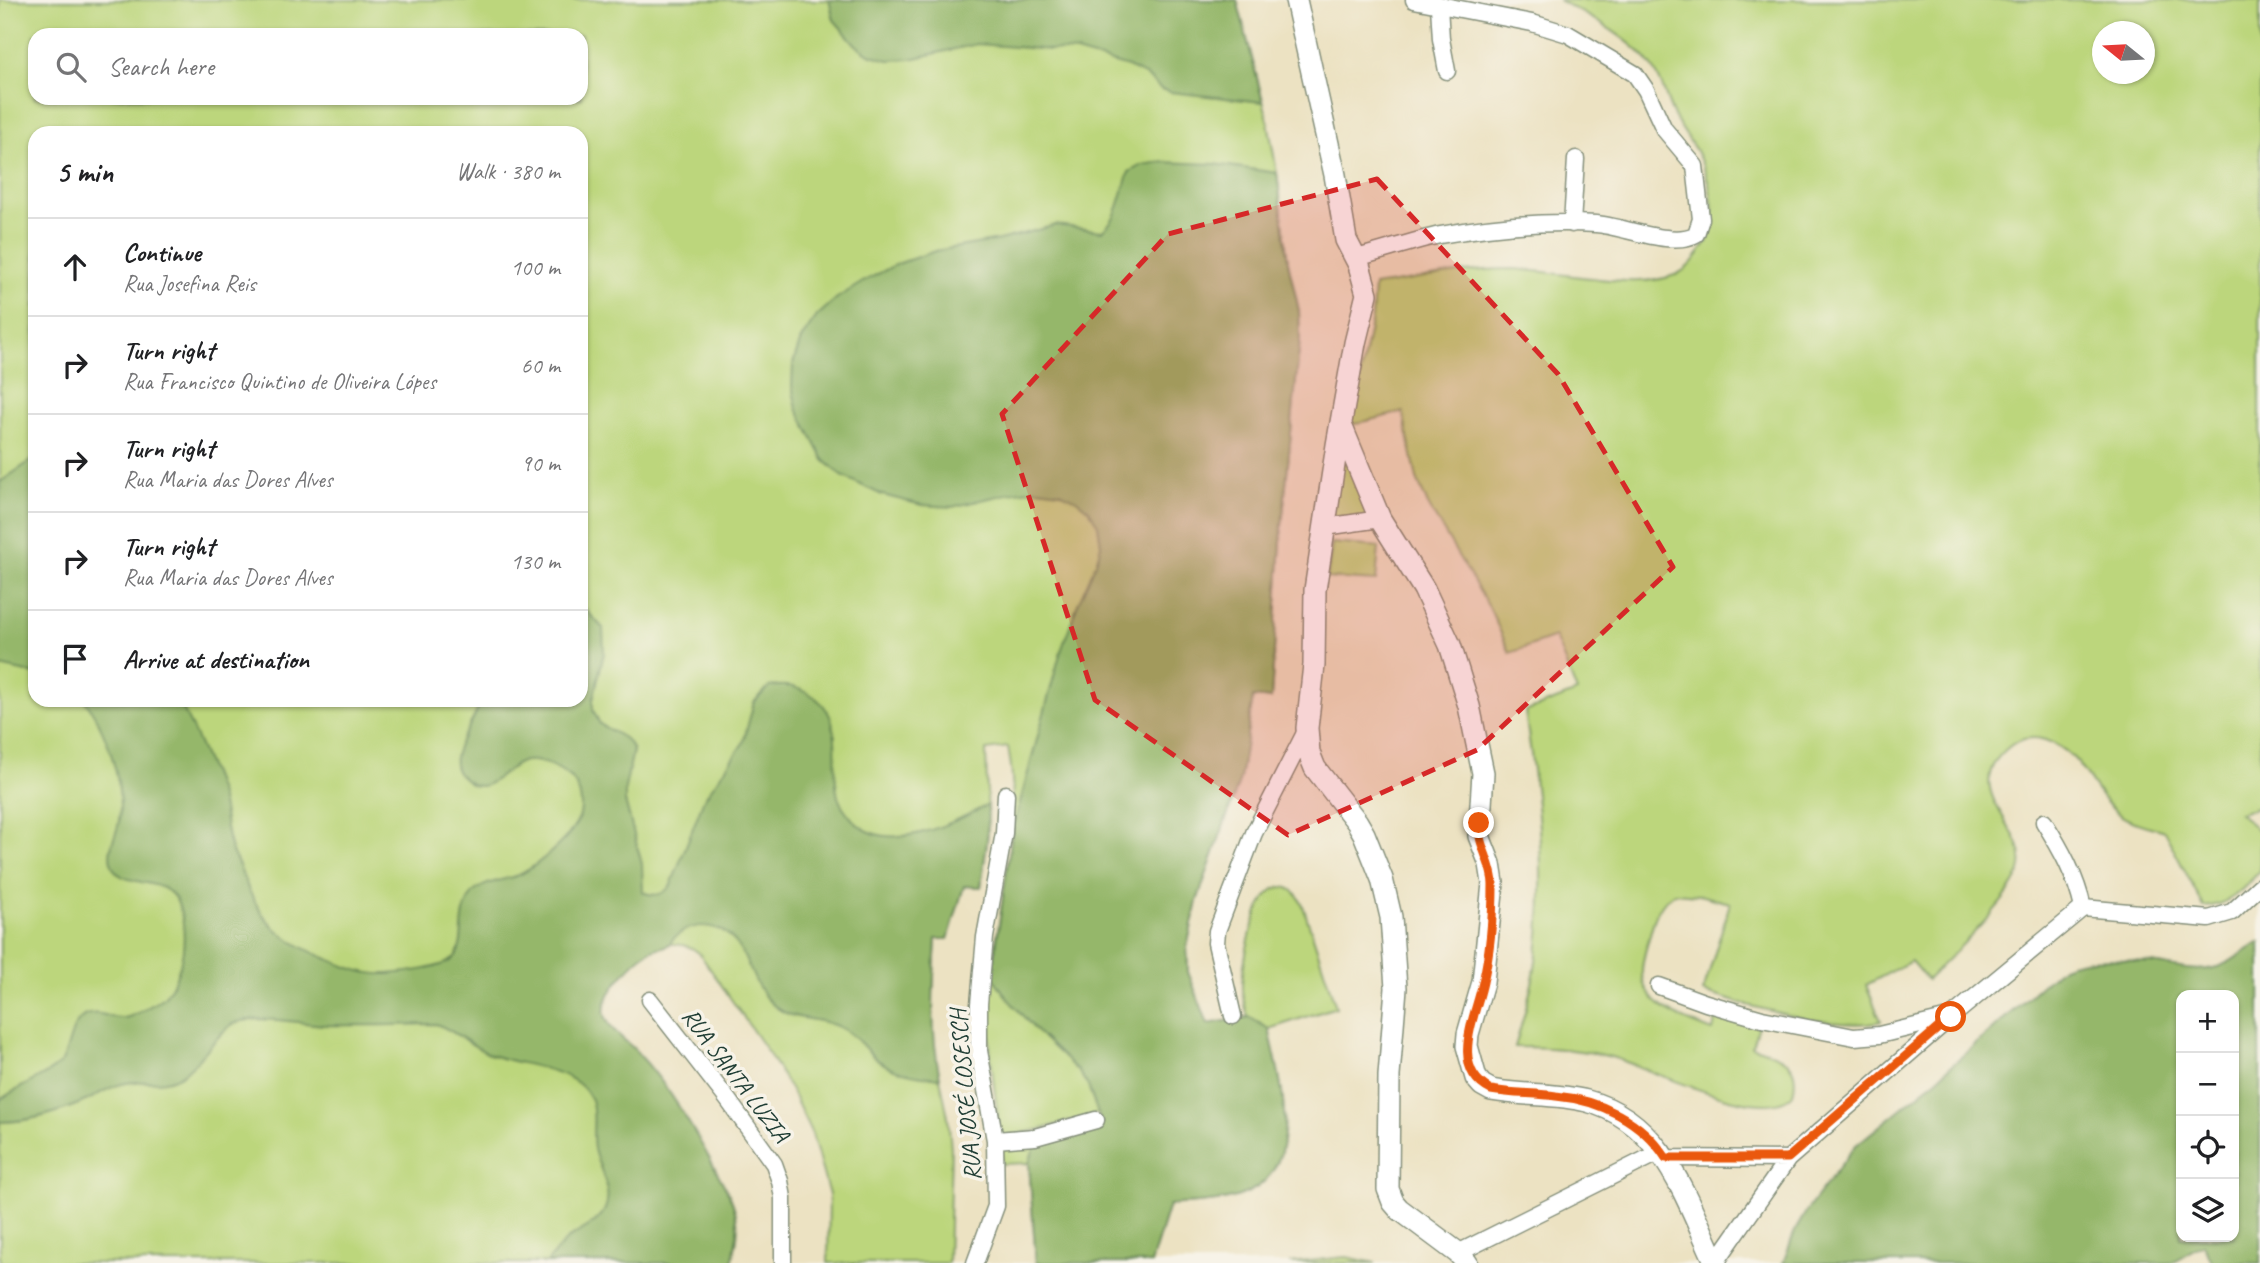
<!DOCTYPE html>
<html lang="en">
<head>
<meta charset="utf-8">
<style>
  body { margin:0; font-family:Caveat,sans-serif; background:#f2f2f2; color:#202124 }
  .controls { position:absolute; right:21px; bottom:21px; display:grid; overflow:hidden; border-radius:14px; box-shadow:0 2px 5px #0004 }
  .controls button { width:63px; height:63px; display:grid; place-items:center; padding:0; border:0; border-bottom:2px solid #e0e0e0; background:#fff; color:#202124; font:35px sans-serif }
  .compass { position:absolute; left:2092px; top:21px; width:63px; height:63px; border-radius:50%; background:#fff; box-shadow:0 2px 5px #0004; rotate:288deg }
  .stop { position:absolute; width:21px; height:21px; margin:-16px; border:5px solid #ea580c; border-radius:50%; background:#fff }
  .stop.end { background:#ea580c; border-color:#fff; box-shadow:0 2px 7px #0008 }
  .list { margin:0; padding:0; list-style:none }
  h2 { display:flex; justify-content:space-between; align-items:center; height:91px; margin:0; padding:0 28px; font-size:30px }
  h2 small { font-size:23px; font-weight:400; color:#757577 }
  .list li { display:grid; grid-template-columns:46px 1fr auto; gap:21px; align-items:center; box-sizing:border-box; height:98px; padding:0 28px; border-top:2px solid #e0e0e0 }
  .list b { display:block; font-size:26px; white-space:nowrap }
  .list p { margin:0; font-size:23px; white-space:nowrap; color:#757577 }
  .list em { font-size:23px; font-style:normal; color:#757577 }
  .icon { flex:none; width:38px; height:38px; fill:none; stroke:currentColor; stroke-width:2; stroke-linecap:round; stroke-linejoin:round }
  .map { position:relative; flex:none; width:2260px; height:1263px; overflow:hidden }
  .search { position:absolute; background:#fff; box-shadow:0 2px 5px #0004; left:28px; top:28px; width:560px; height:77px; display:flex; align-items:center; gap:18px; box-sizing:border-box; padding:0 24px; border-radius:21px; color:#757577; font-size:26px }
  .panel { position:absolute; background:#fff; box-shadow:0 2px 5px #0004; left:28px; top:126px; width:560px; height:581px; border-radius:21px }
  .map>svg:first-child { display:block }
  .green { fill:#bcd67b; stroke:#6e8a58; stroke-width:2; fill-rule:evenodd }
  .forest { fill:#95b76b; stroke:#5a7a50; stroke-width:2; fill-rule:evenodd }
  .lines { fill:none; stroke-linecap:round; stroke-linejoin:round }
  .minor-casing { stroke:#86907b; stroke-width:19 }
  .tertiary-casing { stroke:#86907b; stroke-width:24 }
  .minor { stroke:#fff; stroke-width:16 }
  .tertiary { stroke:#fff; stroke-width:21 }
  .route { stroke:#ea580c; stroke-width:9 }
  .marked { fill:#d62828; fill-opacity:0.2; stroke:#d62828; stroke-width:5; stroke-dasharray:14 9; stroke-linejoin:round }
  .labels { text-anchor:middle; dominant-baseline:central; stroke-width:7; stroke-linejoin:round; paint-order:stroke }
  .street-label { font-size:24px; fill:#1f3d34; stroke:#f7f3e8 }
</style>
</head>
<body>
<div class="map">
<svg width="2260" height="1263" viewBox="0 0 2260 1263">
  <rect width="100%" height="100%" fill="#f7f3e8"/>
  <filter id="ink" filterUnits="userSpaceOnUse"><feTurbulence type="fractalNoise" baseFrequency=".0143" numOctaves="2"/><feDisplacementMap in="SourceGraphic" scale="14" xChannelSelector="R" yChannelSelector="G"/><feConvolveMatrix kernelMatrix="1 2 1 2 8 2 1 2 1" color-interpolation-filters="sRGB"/></filter>
  <filter id="wash" filterUnits="userSpaceOnUse"><feTurbulence type="fractalNoise" baseFrequency=".00686" numOctaves="4" result="noise"/><feDisplacementMap in="SourceGraphic" scale="28" xChannelSelector="R" yChannelSelector="G"/><feGaussianBlur stdDeviation="1.57" result="paint"/><feColorMatrix in="noise" values="0 0 0 0 0 0 0 0 0 0 0 0 0 0 0 0 0 1.4 0 .05"/><feComposite in="paint" operator="in"/></filter>
  <g filter="url(#wash)">
    <rect width="100%" height="100%" fill="#ece2c2"/>
    <path class="green" d="M0,0H1237L1267,116L1277,173L1288,262L1299,311L1300,340L1282,526L1271,699L1253,697L1240,779L1197,901L1187,947L1188,972L1208,1024L1248,1017C1246,1008 1243,999 1242,990C1241,968 1255,887 1282,887C1292,887 1298,895 1302,903L1336,1007L1269,1029C1280,1081 1309,1173 1239,1196C1217,1203 1192,1203 1169,1205L1151,1263H1036L1029,1163L1002,1164L1001,1145L1050,1140L1102,1125L1099,1113L1037,1130L1000,1137C995,1086 986,1045 990,992C996,911 1024,829 1008,747L986,750L988,833L981,887L964,886L948,939H936L932,1012L934,1049L948,1117L951,1148L948,1263H828L829,1195L812,1134L793,1094L769,1054L699,953C686,942 669,942 654,948C637,955 601,995 604,1014C607,1028 633,1047 642,1059C675,1102 702,1146 729,1194C741,1221 739,1235 732,1263H0ZM35,35H581V98H35ZM35,133H581V700H35Z
      M1558,0H2260V807L2239,813L2260,832V871C2243,889 2230,905 2204,907L2164,831C2149,826 2128,823 2115,811C2088,788 2085,754 2045,740C2033,736 2020,738 2010,746C1953,791 2033,828 2020,871C2012,899 1949,958 1927,980L1911,961L1866,985L1881,1021C1839,1032 1745,1005 1703,992L1730,903L1699,895L1674,893C1659,903 1654,918 1650,934C1647,946 1642,959 1642,972C1641,1006 1687,1021 1713,1031L1717,1012L1759,1022L1752,1046C1778,1056 1802,1059 1793,1094C1766,1128 1646,1066 1611,1057C1580,1049 1547,1047 1515,1047C1522,1023 1529,999 1534,974C1549,887 1538,798 1525,712L1577,692L1555,637L1510,653L1490,609L1428,505L1417,479L1403,412L1350,425L1372,318L1374,286C1419,280 1465,269 1511,269C1555,270 1640,293 1679,273C1691,267 1699,253 1707,242C1721,219 1708,173 1696,151C1688,137 1678,125 1671,110C1666,98 1662,82 1655,71C1636,40 1589,16 1558,0ZM2102,32H2144V74H2102Z
      M1343,439L1377,517L1329,524Z
      M1332,543L1379,547L1376,581L1327,578Z
      M1346,1257L1376,1263H1289Z"/>
    <path class="forest" d="M829,0H1237L1263,102L1170,92L1161,89L1145,75L1128,67L1076,52L977,44L911,59L888,60L869,54L856,45L834,20Z
      M1161,162L1215,164L1277,173L1288,262L1299,311L1300,340L1282,526L1271,699L1253,697L1240,779L1197,901L1187,947L1188,972L1208,1024L1249,1017L1269,1029C1280,1081 1309,1173 1239,1196C1217,1203 1192,1203 1169,1205L1151,1263H1036L1029,1163L1036,1141L1102,1125L1088,1086L1078,1071L1037,1032L1008,999L992,976L1012,832L1060,654L1077,606L1096,563L1101,545L1098,525L1089,510L1075,499L1060,492L1038,489L1015,492L952,507L922,505L882,495L842,476L824,460L797,409L792,386L793,364L801,339L817,316L837,298L866,280L897,264L935,251L999,240L1056,225L1102,231C1120,217 1121,192 1129,172L1142,165Z
      M35,458V674L0,666V482Z
      M581,605L603,628L604,653L593,700V710L600,724L624,738L630,744L633,751L625,788V801L642,864L643,892C654,897 663,896 671,885L704,799L743,743L754,702L769,687C785,684 796,686 810,694C849,718 829,760 838,797C841,806 847,813 853,820C888,857 951,823 988,805L987,842L981,887L964,886L948,939H936C933,989 930,1028 940,1078C918,1076 893,1073 875,1058C863,1047 855,1034 839,1027C812,1014 791,1025 767,999C749,980 746,941 720,930C704,923 688,926 675,937C672,939 671,943 668,945C662,948 654,948 648,952C633,961 600,996 605,1015C608,1029 627,1041 636,1051C675,1092 702,1145 729,1194C741,1222 738,1234 732,1263H547C553,1254 560,1246 568,1239C580,1230 598,1224 605,1209C613,1191 600,1170 595,1153C590,1136 597,1116 591,1100C577,1065 517,1067 487,1053C469,1044 455,1031 436,1024C399,1025 361,1026 324,1025C299,1023 255,1014 233,1024C221,1030 199,1062 184,1073C163,1088 145,1078 122,1084C109,1087 99,1094 88,1100C61,1112 30,1122 0,1122V1100C15,1088 56,1072 62,1061C70,1047 70,1022 86,1015C98,1010 111,1019 123,1018C132,1017 140,1012 147,1008C153,1004 160,1001 165,996C184,973 189,932 178,904C166,872 118,892 111,862C107,847 118,834 119,820C124,783 107,729 84,700H179C193,730 208,761 219,792C225,811 225,831 231,849C233,856 238,862 240,868C258,919 278,939 328,959C349,968 365,975 388,974C403,973 445,968 454,958C468,942 455,916 473,893C482,882 507,880 521,874C538,865 575,834 580,815C583,801 579,785 569,776C558,767 539,759 525,761C503,765 487,804 461,776C455,771 454,764 455,757C459,736 476,721 481,700H581Z
      M2260,942V1263H2213L2203,1244L2170,1263H1783L1795,1231L1807,1210L1855,1146L1931,1084L2062,967C2093,954 2132,960 2164,965C2180,968 2197,972 2213,968C2230,964 2245,951 2260,942ZM2234,995V1237H2181V995Z"/>
  </g>
  <g filter="url(#ink)">
    <g class="lines">
      <defs>
        <path id="minor" d="M1439,6L1441,39L1447,71
          M1572,224L1576,159
          M1356,258C1384,251 1412,241 1440,235C1490,226 1545,221 1596,224C1623,226 1673,248 1696,234L1701,219L1695,166L1664,129L1646,90L1635,74L1568,34L1532,23L1414,0
          M1325,527L1380,519
          M2044,822C2061,849 2076,876 2083,908
          M1659,986L1706,1003L1762,1019L1854,1037L1879,1035L1949,1018
          M650,1000L728,1100L774,1164L780,1181L783,1198V1263
          M1233,1016L1216,943L1217,931L1254,833L1306,731
          M995,1140L1035,1137L1096,1120
          M1666,1158L1788,1159
          M1458,1253L1662,1151
          M1716,1262L1788,1159L1951,1017L2083,908L2209,919L2232,912L2260,886
          M975,1263L996,1206L995,1140L979,1051V1004L985,937L1004,833L1006,794"/>
        <path id="tertiary" d="M1296,0L1335,175L1346,240L1359,265L1367,294L1355,343L1337,445L1315,590L1314,665L1307,728L1309,753L1315,768L1357,822L1364,834L1382,879L1391,917L1396,988L1389,1076L1388,1189L1393,1202L1399,1209L1458,1253L1467,1263
          M1341,425L1380,519L1424,589L1450,645L1469,706L1483,773L1479,836L1490,864L1493,883L1483,982L1468,1034L1467,1046L1476,1078L1482,1085L1491,1090C1523,1096 1556,1093 1587,1101C1664,1121 1686,1200 1716,1263"/>
      </defs>
      <use href="#minor" class="minor-casing"/>
      <use href="#tertiary" class="tertiary-casing"/>
      <use href="#minor" class="minor"/>
      <use href="#tertiary" class="tertiary"/>
    </g>
  </g>
  <g class="lines" filter="url(#ink)">
    <path class="route" d="M1479,823C1477,845 1493,863 1493,885C1493,917 1490,952 1483,982C1476,1016 1448,1068 1491,1090C1513,1094 1535,1093 1556,1096C1600,1100 1642,1121 1666,1158H1788L1951,1017"/>
  </g>
  <path class="marked" d="M1377,179L1558,374L1673,567L1477,750L1288,835L1095,700L1002,414L1168,234Z"/>
  <g class="labels">
    <g class="street-label">
      <text transform="translate(736 1075) rotate(53)">RUA SANTA LUZIA</text>
      <text transform="translate(965 1095) rotate(-95)">RUA JOSÉ LOSESCH</text>
    </g>
  </g>
</svg>
<div class="controls">
<button>+</button>
<button>−</button>
<button><svg class="icon" aria-label="locate" viewBox="0 0 24 24"><circle cx="12" cy="12" r="6"/><path d="M12 2v4M12 18v4M2 12h4M18 12h4"/></svg></button>
<button><svg class="icon" aria-label="layers" viewBox="0 0 24 24"><path d="M12 4l9 5-9 5-9-5zM3 14l9 5 9-5"/></svg></button>
</div>
<svg class="compass" viewBox="-18 -18 36 36"><path d="M0-13l5 13h-10z" fill="#e53935"/><path d="M0 13l5-13h-10z" fill="#757577"/></svg>
<div class="stop" style="left:1951px;top:1017px"></div>
<div class="stop end" style="left:1479px;top:823px"></div>
<div class="search"><svg class="icon" aria-label="search" viewBox="0 0 24 24"><circle cx="10" cy="10" r="6"/><path d="M15 15l6 6"/></svg>Search here</div>
<section class="panel">
<h2>5 min<small>Walk · 380 m</small></h2>
<ul class="list">
<li><svg class="icon" aria-label="ahead" viewBox="0 0 24 24"><path d="M12 20V5M6 11l6-6 6 6"/></svg><div><b>Continue</b><p>Rua Josefina Reis</p></div><em>100 m</em></li>
<li><svg class="icon" aria-label="right" viewBox="0 0 24 24"><path d="M7 20v-9h11M14 6l5 5-5 5"/></svg><div><b>Turn right</b><p>Rua Francisco Quintino de Oliveira Lópes</p></div><em>60 m</em></li>
<li><svg class="icon" aria-label="right" viewBox="0 0 24 24"><path d="M7 20v-9h11M14 6l5 5-5 5"/></svg><div><b>Turn right</b><p>Rua Maria das Dores Alves</p></div><em>90 m</em></li>
<li><svg class="icon" aria-label="right" viewBox="0 0 24 24"><path d="M7 20v-9h11M14 6l5 5-5 5"/></svg><div><b>Turn right</b><p>Rua Maria das Dores Alves</p></div><em>130 m</em></li>
<li><svg class="icon" aria-label="arrive" viewBox="0 0 24 24"><path d="M6 21V4h12l-3 4 3 4H6"/></svg><div><b>Arrive at destination</b></div></li>
</ul>
</section>
</div>
</body>
</html>
